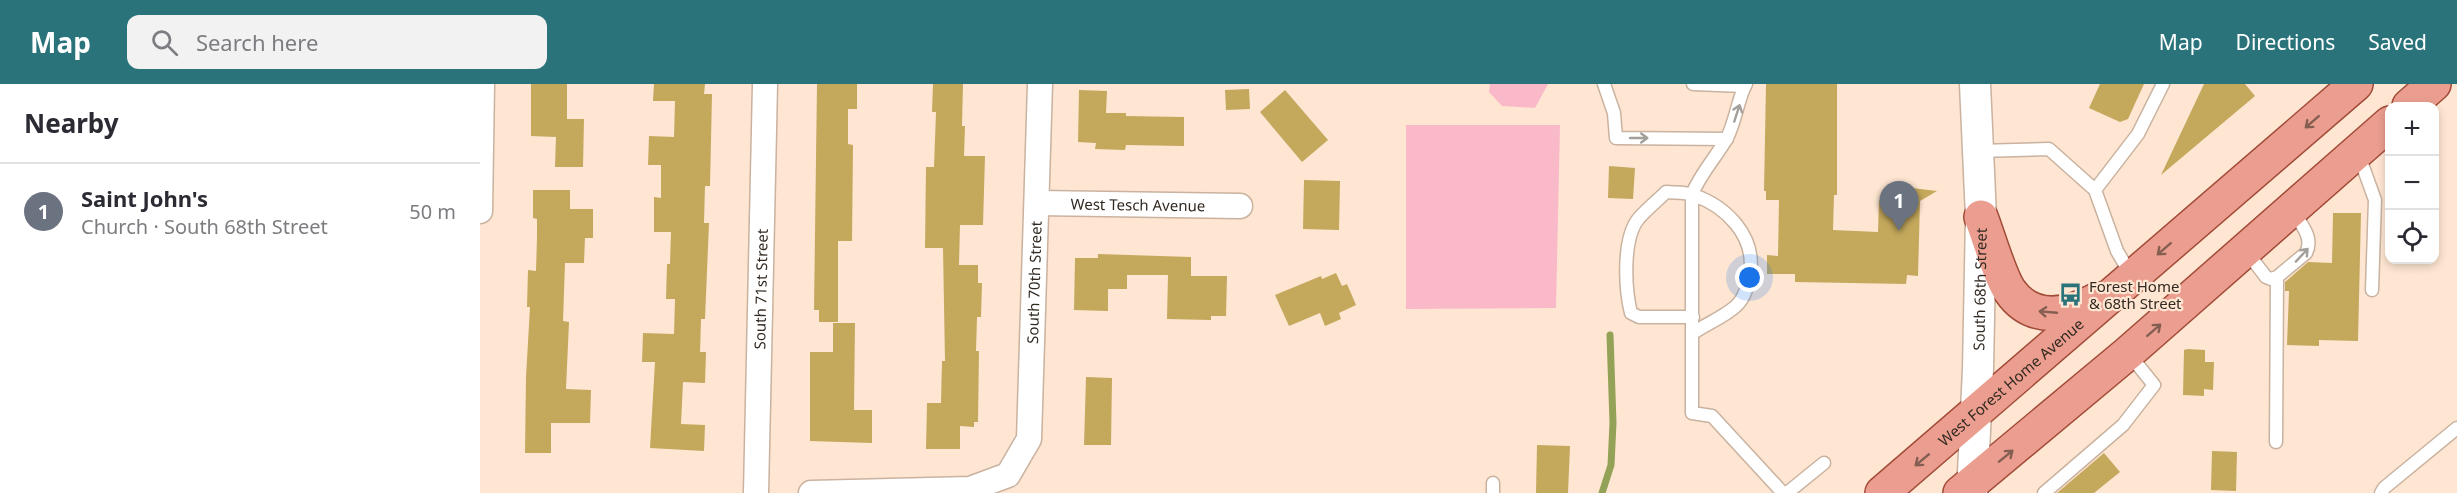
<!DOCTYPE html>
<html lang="en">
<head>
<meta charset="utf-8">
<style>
  body { margin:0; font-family:"Noto Sans",sans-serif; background:#f2f2f3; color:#2b2b33 }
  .controls { position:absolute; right:18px; top:18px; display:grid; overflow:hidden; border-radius:12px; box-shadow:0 3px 9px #0003 }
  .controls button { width:54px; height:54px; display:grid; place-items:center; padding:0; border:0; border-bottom:2px solid #e1e1e2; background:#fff; color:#2b2b33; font:30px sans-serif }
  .you { position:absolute; left:1270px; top:194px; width:21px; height:21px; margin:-15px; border:4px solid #fff; border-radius:50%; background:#1a73e8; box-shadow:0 0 0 9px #1a73e833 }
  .badge { display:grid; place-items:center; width:39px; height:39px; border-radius:50%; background:#2a737b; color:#fff; font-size:20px; font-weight:700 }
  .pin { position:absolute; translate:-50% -50px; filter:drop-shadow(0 2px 3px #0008) }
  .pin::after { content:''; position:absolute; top:32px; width:21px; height:18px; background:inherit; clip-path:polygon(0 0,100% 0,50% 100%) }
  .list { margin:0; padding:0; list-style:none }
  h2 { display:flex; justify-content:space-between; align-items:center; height:78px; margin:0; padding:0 24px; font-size:26px }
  h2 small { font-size:20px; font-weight:400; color:#7c7c81 }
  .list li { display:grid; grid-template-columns:39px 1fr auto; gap:18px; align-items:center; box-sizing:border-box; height:96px; padding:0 24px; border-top:2px solid #e1e1e2 }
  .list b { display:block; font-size:22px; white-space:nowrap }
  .list p { margin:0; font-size:20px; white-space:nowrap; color:#7c7c81 }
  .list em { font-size:20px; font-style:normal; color:#7c7c81 }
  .icon { flex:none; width:33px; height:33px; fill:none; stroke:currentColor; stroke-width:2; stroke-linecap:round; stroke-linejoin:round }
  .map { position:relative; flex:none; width:1977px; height:409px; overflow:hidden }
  header { display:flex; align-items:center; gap:36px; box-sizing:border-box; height:84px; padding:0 30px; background:#2a737b; color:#fff }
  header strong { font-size:28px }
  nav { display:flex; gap:33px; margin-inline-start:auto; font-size:21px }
  .search { width:420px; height:54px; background:#f2f2f3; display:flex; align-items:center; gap:15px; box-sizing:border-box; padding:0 21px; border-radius:12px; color:#7c7c81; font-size:22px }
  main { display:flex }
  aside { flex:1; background:#fff }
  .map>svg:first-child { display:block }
  .green { fill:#fab9c8 }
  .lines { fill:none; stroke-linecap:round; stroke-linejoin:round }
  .stream { stroke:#93a257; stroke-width:7 }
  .building { fill:#c4a85c }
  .service-casing { stroke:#c9b29f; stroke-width:15 }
  .minor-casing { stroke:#c9b29f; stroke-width:27 }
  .tertiary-casing { stroke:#c9b29f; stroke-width:33 }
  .primary-casing { stroke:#a24b38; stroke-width:36 }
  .service { stroke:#fff; stroke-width:12 }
  .minor { stroke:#fff; stroke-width:24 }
  .tertiary { stroke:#fff; stroke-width:30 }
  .primary { stroke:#eb9e8f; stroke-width:33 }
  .oneway { stroke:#a39f9b }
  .oneway2 { stroke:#855e52 }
  .labels { text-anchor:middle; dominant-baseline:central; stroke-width:4.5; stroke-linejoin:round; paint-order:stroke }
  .street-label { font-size:15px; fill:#322921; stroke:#fee6d2 }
  .poi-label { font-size:15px; fill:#322921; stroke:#fee6d2; text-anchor:start }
</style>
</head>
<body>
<header>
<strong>Map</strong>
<div class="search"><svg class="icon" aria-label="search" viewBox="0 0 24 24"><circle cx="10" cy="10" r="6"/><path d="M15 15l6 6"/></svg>Search here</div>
<nav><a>Map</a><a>Directions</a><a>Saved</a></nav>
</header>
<main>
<aside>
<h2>Nearby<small></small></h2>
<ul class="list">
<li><span class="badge" style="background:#6b7280">1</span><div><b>Saint John's</b><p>Church · South 68th Street</p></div><em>50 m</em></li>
</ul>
</aside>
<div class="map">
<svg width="1977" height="409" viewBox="0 0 1977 409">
  <rect width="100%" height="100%" fill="#fee6d2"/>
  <path class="green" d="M1010,0H1068L1055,24L1022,22L1009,8Z
    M926,41H1080L1076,224L926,225Z"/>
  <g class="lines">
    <path class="stream" d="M1122,409L1131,381L1133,339L1130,251"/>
  </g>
  <path class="building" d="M51,0H87V35H104L103,83H75L76,53L51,52Z
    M174,0H225L224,10H232L230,102H225L224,139H229L225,235H221L220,268H226L225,299L203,298L201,340L225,341L224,367L170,364L175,278H162L163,249L194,250L195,215H186L187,180H190L191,148H174V113L181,114V81H168L169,52L194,53L195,17H173Z
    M337,0H377V25H368V60L373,61L372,157H358V238H339V226H334Z
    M453,0H483L482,42H485L484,72H505L503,141H480L479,181H498V199H502L501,233H497L496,267H499L498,338H494V343L480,342V365H446L447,319H461L462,277H465L463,164H445L446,83H454L456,28H452Z
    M1286,0H1357V111H1354L1353,146L1398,148L1399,117L1415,102L1457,107L1440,117L1438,192L1427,191L1426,200L1315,198V190H1287V171L1298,172L1299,116H1286V107H1284Z
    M1620,0H1664L1648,35L1640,38L1609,24Z
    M1724,0H1765L1775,12L1681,91Z
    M769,5L770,25L746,26L745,6Z
    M599,6L627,7L626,29H646V32L704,33V62L646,61L645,66L615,65L616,59L598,58Z
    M805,6L848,56L822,78L780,28Z
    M1129,82L1155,84L1153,115L1128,114Z
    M824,96L860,97L859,146L823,145Z
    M53,106H90V125H113V154H105L104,179H85L83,237L89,238L86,305L111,306L110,339H71V369H45L46,293L50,223H47L48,186L56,187L57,153V135L53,134Z
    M1853,129H1881L1878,257L1839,256V262L1807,261L1809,207H1805V198L1828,178L1852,179Z
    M618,170L711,173V192H747L746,232H731V236L687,235L688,191H647V205H628V227L594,226L595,174H618Z
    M856,189L862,202L867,200L876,221L859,229L861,235L845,242L840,229L809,242L795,211L841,192L842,195Z
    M353,239H375L374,326H392V359L330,357V268H353Z
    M1708,265L1725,266V278H1734L1733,306L1724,305V312L1703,311L1704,266Z
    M606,293L632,294L631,361H604Z
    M1057,361L1090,362L1088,409H1056Z
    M1732,367L1757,368L1756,407L1731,406Z
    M1624,369L1640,388L1614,409H1577Z"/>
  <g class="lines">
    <defs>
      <path id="service" d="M1124,0L1134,29L1136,54L1247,55
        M1213,0L1264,2
        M1266,0C1258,14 1256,36 1247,54C1236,73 1221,89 1212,110V329L1232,332L1303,409
        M1498,67L1569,65L1615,106L1637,167L1651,191
        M1878,69L1895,116L1892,206
        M1615,106L1658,50L1683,0
        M1766,167L1786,193L1791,195L1797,193L1826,169C1834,153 1821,141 1813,127
        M1213,249C1226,240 1244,233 1256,222C1265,214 1268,201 1270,189C1276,152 1246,122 1213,111C1205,108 1194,109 1186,108C1177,117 1167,125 1159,134C1142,154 1145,205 1151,229L1159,233H1213
        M1796,358L1797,193
        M1013,409V399
        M1307,409L1344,379
        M1564,409L1643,341L1674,301L1649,270
        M1901,409L1904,404L1977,344"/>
      <g id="minor">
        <path id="s1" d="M558,119L760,122"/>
        <path d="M0,127L2,0"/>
        <path id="s2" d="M276,409L285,0"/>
        <path id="s3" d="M331,409L490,405L528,391L549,355L560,0"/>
      </g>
      <g id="tertiary">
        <path id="s4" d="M1492,409L1498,285L1501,133L1495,0"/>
      </g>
      <g id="primary">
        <path d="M1929,22L1954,0"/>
        <path d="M1501,133C1508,151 1520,193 1530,207C1553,240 1589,231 1618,215"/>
        <path id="s5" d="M1402,409L1876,0"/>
        <path d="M1480,409L1648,269L1910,39"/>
      </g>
    </defs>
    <use href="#service" class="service-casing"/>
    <use href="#minor" class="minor-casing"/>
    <use href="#tertiary" class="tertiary-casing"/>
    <use href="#primary" class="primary-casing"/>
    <use href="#service" class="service"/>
    <use href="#minor" class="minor"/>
    <use href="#tertiary" class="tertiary"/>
    <use href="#primary" class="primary"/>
  </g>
  <defs><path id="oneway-shaft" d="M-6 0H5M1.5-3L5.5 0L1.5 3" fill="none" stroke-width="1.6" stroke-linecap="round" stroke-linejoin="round" transform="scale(1.5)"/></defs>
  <g class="oneway">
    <use href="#oneway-shaft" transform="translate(1257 29) rotate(-72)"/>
    <use href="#oneway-shaft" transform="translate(1159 54)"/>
    <use href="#oneway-shaft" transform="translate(1822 171) rotate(-47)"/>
  </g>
  <g class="oneway2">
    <use href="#oneway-shaft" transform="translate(1832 38) rotate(139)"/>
    <use href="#oneway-shaft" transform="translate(1684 165) rotate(139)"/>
    <use href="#oneway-shaft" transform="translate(1568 228) rotate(-175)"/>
    <use href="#oneway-shaft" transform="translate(1674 246) rotate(-41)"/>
    <use href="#oneway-shaft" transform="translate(1526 372) rotate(-39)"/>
    <use href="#oneway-shaft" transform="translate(1442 376) rotate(140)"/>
  </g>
  <defs>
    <symbol id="bus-bare" viewBox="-9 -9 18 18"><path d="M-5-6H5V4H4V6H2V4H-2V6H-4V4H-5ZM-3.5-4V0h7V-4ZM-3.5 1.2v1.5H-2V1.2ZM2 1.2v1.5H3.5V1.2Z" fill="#2a737b" stroke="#fee6d2" stroke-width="2.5" paint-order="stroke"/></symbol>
  </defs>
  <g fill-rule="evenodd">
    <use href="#bus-bare" x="1574" y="194" width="33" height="33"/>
  </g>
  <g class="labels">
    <g class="street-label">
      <text stroke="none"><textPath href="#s1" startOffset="100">West Tesch Avenue</textPath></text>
      <text stroke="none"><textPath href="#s3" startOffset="398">South 70th Street</textPath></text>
      <text stroke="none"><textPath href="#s2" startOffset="204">South 71st Street</textPath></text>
      <text stroke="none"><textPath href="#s4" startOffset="204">South 68th Street</textPath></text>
      <text stroke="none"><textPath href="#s5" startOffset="170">West Forest Home Avenue</textPath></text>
    </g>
    <g class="poi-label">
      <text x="1609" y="202">Forest Home<tspan x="1609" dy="17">&amp; 68th Street</tspan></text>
    </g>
  </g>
</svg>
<div class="controls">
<button>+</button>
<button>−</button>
<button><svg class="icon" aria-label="locate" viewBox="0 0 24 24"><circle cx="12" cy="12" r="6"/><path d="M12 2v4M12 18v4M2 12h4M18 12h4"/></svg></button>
</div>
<div class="you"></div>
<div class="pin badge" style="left:1419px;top:147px;background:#6b7280">1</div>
</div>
</main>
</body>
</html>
